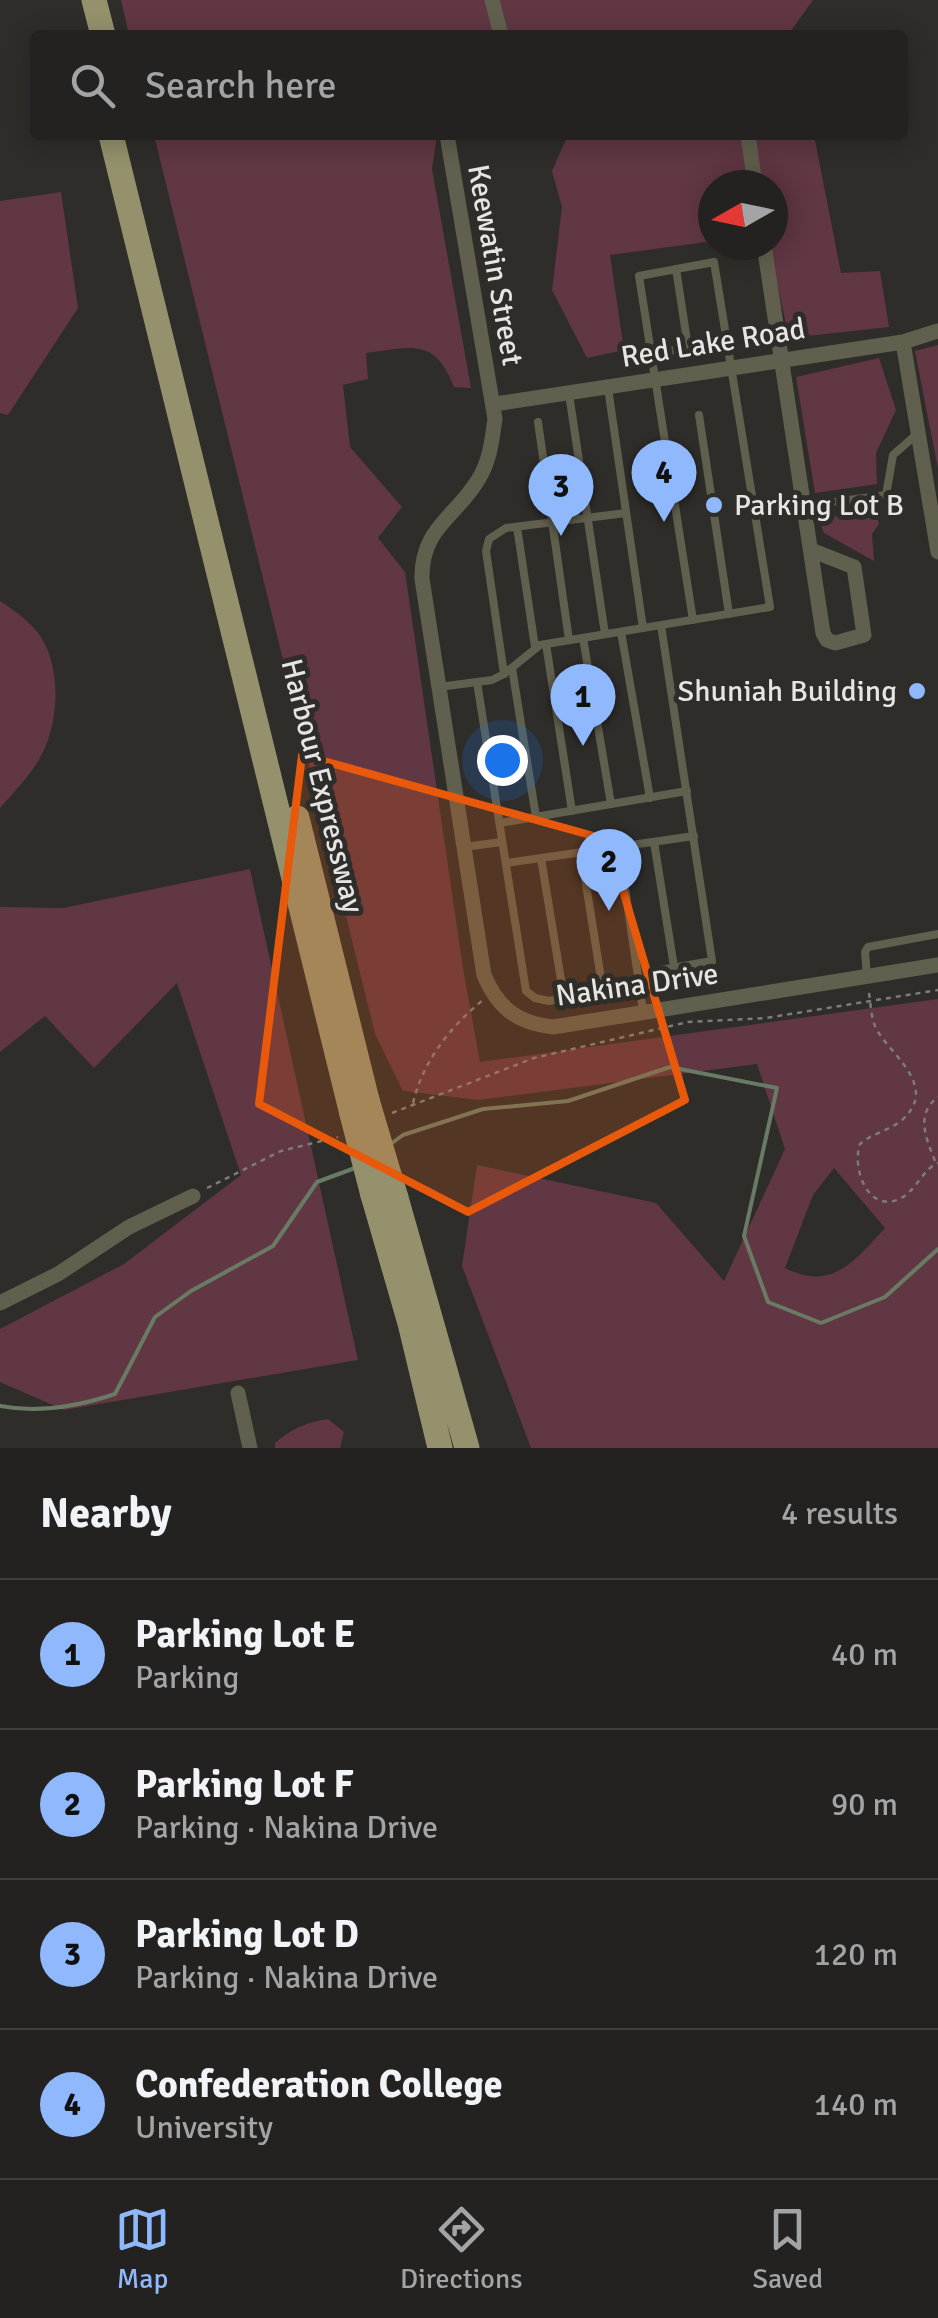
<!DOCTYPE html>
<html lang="en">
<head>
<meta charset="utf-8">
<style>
  body { margin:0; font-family:Signika,sans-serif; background:#2f2f2d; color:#f1f3f6 }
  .compass { position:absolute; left:698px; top:170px; width:90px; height:90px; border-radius:50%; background:#232220; box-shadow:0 5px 25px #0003; rotate:261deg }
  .you { position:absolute; left:502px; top:760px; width:35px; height:35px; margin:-25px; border:8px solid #fff; border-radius:50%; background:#1a73e8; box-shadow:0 0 0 15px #1a73e833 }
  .badge { display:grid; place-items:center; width:65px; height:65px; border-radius:50%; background:#8fb8fd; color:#111; font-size:32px; font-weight:700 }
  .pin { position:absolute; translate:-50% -82px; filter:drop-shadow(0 2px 5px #0008) }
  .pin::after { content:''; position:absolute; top:52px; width:35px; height:30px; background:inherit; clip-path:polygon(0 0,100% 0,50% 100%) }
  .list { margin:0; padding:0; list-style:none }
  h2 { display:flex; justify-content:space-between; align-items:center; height:130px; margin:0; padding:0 40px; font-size:42px }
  h2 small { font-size:32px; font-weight:400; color:#a3a4a5 }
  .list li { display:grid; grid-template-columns:65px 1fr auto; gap:30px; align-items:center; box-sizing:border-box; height:150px; padding:0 40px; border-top:2px solid #403f3e }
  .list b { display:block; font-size:38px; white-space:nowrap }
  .list p { margin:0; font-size:32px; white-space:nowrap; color:#a3a4a5 }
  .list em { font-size:32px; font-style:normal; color:#a3a4a5 }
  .icon { flex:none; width:55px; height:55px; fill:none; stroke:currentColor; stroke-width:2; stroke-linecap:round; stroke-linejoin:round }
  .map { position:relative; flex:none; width:938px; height:1448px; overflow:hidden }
  .search { position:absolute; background:#232220; box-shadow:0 5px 25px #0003; left:30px; right:30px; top:30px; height:110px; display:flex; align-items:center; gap:25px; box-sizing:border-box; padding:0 35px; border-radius:10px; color:#a3a4a5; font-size:38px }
  .sheet { height:730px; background:#232220 }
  nav { display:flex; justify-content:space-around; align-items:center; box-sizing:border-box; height:140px; border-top:2px solid #403f3e; background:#232220; font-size:28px; color:#a3a4a5 }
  nav a { display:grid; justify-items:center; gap:5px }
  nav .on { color:#8fb8fd }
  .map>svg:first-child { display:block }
  .green { fill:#603743; fill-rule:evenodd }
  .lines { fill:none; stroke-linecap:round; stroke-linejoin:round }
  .stream { stroke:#697b64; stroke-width:4 }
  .path { stroke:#7d7c79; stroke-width:2.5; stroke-dasharray:5 5; stroke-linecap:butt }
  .service { stroke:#61604e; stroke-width:8 }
  .minor { stroke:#61604e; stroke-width:15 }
  .primary { stroke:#94916c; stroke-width:25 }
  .primary-bridge { stroke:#94916c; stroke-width:25 }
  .marked { fill:#e8590c; fill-opacity:0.2; stroke:#e8590c; stroke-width:8; stroke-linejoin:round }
  .poi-dot { fill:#8fb8fd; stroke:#2f2d2a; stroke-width:4 }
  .labels { text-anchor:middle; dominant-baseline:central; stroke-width:10; stroke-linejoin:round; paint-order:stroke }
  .street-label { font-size:30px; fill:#e6e5e3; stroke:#2f2d2a }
  .poi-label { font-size:30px; fill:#e6e5e3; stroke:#2f2d2a; text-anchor:start }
</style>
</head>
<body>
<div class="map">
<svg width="938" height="1448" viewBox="0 0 938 1448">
  <rect width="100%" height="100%" fill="#2f2d2a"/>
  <path class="green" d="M121,0H813L788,35H129Z
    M154,135H437L432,169L471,388L454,387C435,337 411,347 366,353L368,379L343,385L350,447L402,507L378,538L405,572L463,968L480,1062L938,999V1448H531L462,1266L477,1165L656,1203L724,1281L785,1149L757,1064L479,1100L403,1091L375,1034ZM834,1168L885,1228C855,1260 833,1292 785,1268L813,1195Z
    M568,135H814L841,273L880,271L889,327L789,338L769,245H773V185H713V241L610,255L624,350L587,358L552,290L562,207L552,171Z
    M61,192L78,308L8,415L0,413V201Z
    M938,345V469L915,351Z
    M879,358L896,410L876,453L877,484L815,493L796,377Z
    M875,510L879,524L872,534L874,561L824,533L818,519Z
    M0,601C15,611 31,622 41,637C61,669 59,719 43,752C33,773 15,791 0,808Z
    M250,869L358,1360L64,1410L0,1382V1329L124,1264L241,1175L177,983L94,1068L45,1016L0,1052V907L63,908Z
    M328,1419L344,1432L340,1448H275V1443C291,1429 307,1422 328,1419Z"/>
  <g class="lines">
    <path class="stream" d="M392,1143L403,1135L483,1109L568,1101L670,1067L777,1088L744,1236L768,1302L821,1323L885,1297L938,1249
      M0,1406C37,1413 79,1406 115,1394L155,1317L191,1291L273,1246L317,1182L355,1168"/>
    <path class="path" d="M869,993C871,1006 871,1021 878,1032C895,1058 938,1088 902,1120C889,1131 872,1133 860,1144C852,1166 866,1211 897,1200C916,1193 922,1169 938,1163
      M413,1103C423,1061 450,1027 483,1000
      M392,1113L534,1058L688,1022L766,1018L938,990
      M935,1161C926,1138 915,1114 938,1097
      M207,1188L281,1151L338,1137"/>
    <path class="service" d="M676,269L688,347
      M652,354L726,341
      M608,388L643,628
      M569,394L605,634
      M699,415L729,614
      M538,422L569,640
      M804,506L886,495L893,455L917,434
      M517,527L535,647
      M621,632L650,798
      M583,638L611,804
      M546,644L572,811
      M512,668L536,817
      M504,674L486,551L489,539L506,528L626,513
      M477,682L526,991L535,998L549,1001L639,984L660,970L712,961L661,625
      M439,687L492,680L504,674L540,645L770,607L714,262L639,276L693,620
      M500,823L687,791
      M654,842L674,967
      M464,847L502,842
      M619,847L643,1011
      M581,853L603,991
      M541,858L564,998
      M506,863L694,836
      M867,977L865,952L868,947L938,934"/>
    <path class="minor" d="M492,0L501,35
      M447,135L495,419C492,440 490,461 478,480C455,518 421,528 422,579L484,975C498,1008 517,1023 553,1027L938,965
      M748,135L755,185
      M764,245L823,633L827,640L835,643L864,635L854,567L811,550
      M903,342L938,552
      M495,404L903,342L938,331
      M0,1303L58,1274L129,1227L193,1196
      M238,1393L250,1448"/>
    <path class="primary" d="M94,0L103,35
      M111,135L352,1114
      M297,818L367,1100
      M373,1195L410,1323L440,1448
      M396,1198L467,1448"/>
    <path class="primary-bridge" d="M367,1100L396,1198
      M352,1114L373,1195"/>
  </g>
  <path class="marked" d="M302,755L608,840L685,1100L468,1212L259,1104Z"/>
  <g class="poi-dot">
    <circle cx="714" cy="505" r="10"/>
    <circle cx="917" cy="691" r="10"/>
  </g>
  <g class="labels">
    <g class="street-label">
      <text transform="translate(495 265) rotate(80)">Keewatin Street</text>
      <text transform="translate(713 343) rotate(-9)">Red Lake Road</text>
      <text transform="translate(322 786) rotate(76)">Harbour Expressway</text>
      <text transform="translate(637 985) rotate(-8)">Nakina Drive</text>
    </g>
    <g class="poi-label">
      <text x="734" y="505">Parking Lot B</text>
      <text x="897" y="691" text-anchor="end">Shuniah Building</text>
    </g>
  </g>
</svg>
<svg class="compass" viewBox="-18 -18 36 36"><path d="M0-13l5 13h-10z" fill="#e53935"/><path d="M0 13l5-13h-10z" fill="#a3a4a5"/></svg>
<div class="you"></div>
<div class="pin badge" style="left:583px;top:746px">1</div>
<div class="pin badge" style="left:609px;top:911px">2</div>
<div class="pin badge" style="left:561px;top:536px">3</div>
<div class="pin badge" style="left:664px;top:522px">4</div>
<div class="search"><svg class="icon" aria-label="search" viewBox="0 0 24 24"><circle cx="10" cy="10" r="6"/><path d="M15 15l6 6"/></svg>Search here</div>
</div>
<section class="sheet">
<h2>Nearby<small>4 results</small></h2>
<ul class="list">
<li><span class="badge">1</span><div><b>Parking Lot E</b><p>Parking</p></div><em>40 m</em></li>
<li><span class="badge">2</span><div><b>Parking Lot F</b><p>Parking · Nakina Drive</p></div><em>90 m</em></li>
<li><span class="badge">3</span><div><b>Parking Lot D</b><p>Parking · Nakina Drive</p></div><em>120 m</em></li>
<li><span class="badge">4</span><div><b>Confederation College</b><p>University</p></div><em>140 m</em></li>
</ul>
</section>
<nav>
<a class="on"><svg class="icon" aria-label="map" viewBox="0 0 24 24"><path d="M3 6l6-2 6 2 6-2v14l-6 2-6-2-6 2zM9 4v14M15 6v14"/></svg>Map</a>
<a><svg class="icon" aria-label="directions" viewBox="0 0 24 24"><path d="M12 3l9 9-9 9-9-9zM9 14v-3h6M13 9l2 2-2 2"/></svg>Directions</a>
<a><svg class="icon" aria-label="saved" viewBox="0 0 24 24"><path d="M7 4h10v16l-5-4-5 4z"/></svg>Saved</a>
</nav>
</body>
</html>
